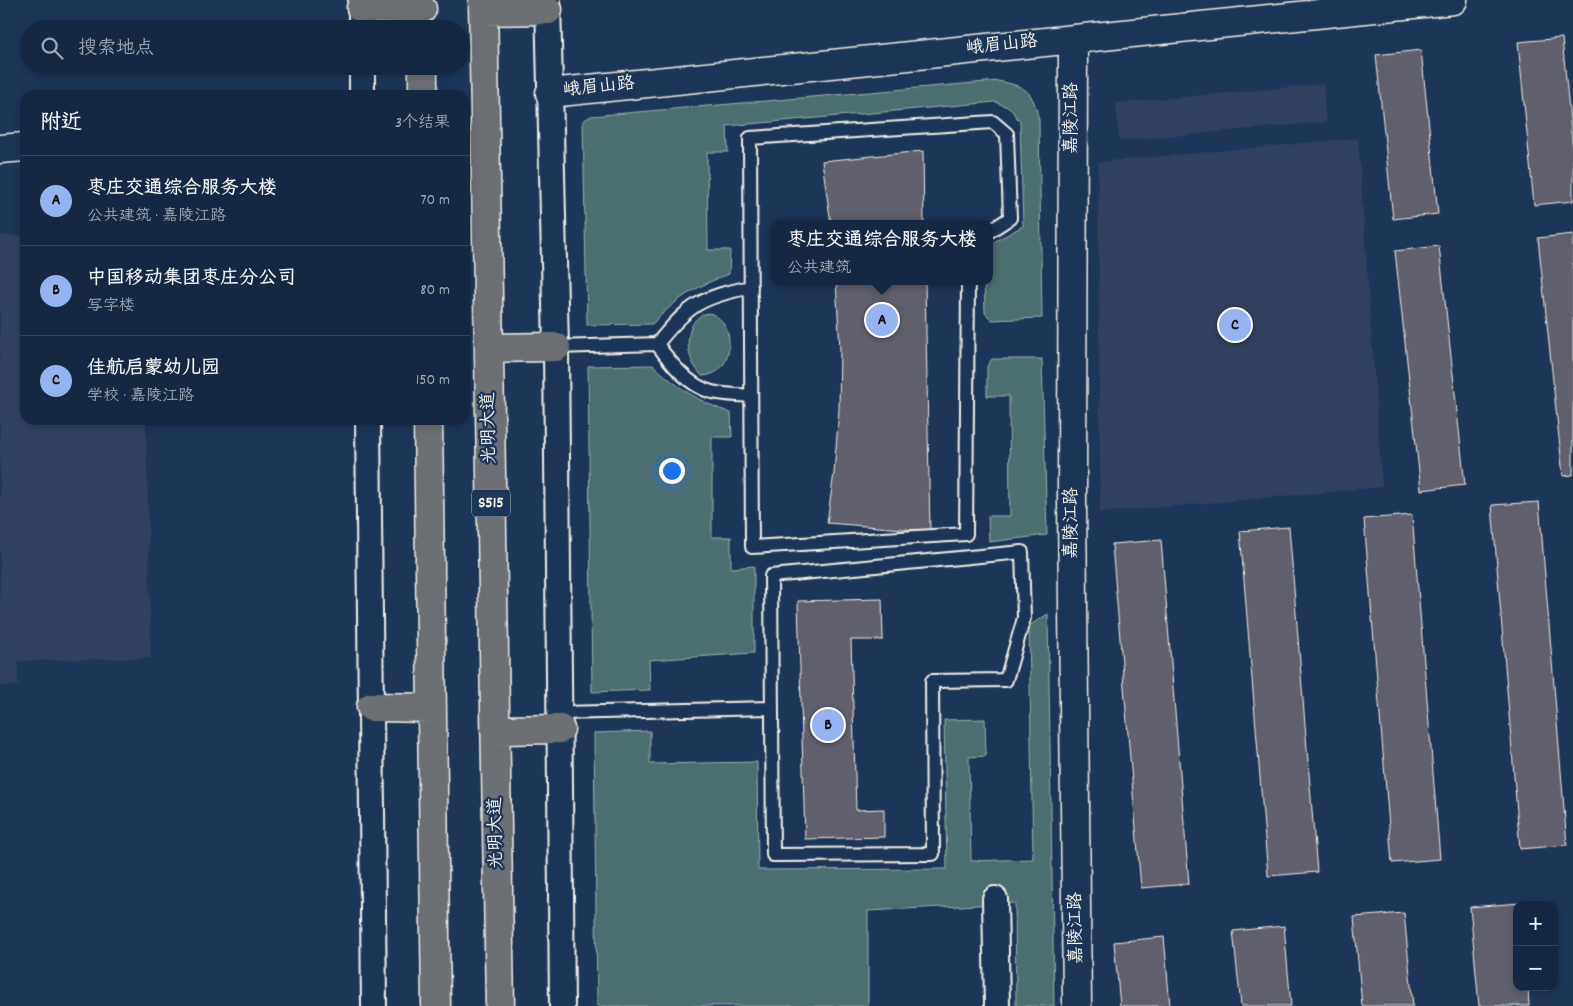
<!DOCTYPE html>
<html lang="zh">
<head>
<meta charset="utf-8">
<style>
  body { margin:0; font-family:Dekko,"LXGW WenKai TC",sans-serif; background:#23344c; color:#f1f3f6 }
  .controls { position:absolute; right:15px; bottom:15px; display:grid; overflow:hidden; border-radius:10px; box-shadow:0 2px 8px #0003 }
  .controls button { width:45px; height:45px; display:grid; place-items:center; padding:0; border:0; border-bottom:1px solid #35445a; background:#162841; color:#f1f3f6; font:25px sans-serif }
  .you { position:absolute; left:671px; top:470px; width:18px; height:18px; margin:-12px; border:4px solid #fff; border-radius:50%; background:#1a73e8; box-shadow:0 0 0 8px #1a73e833 }
  .badge { display:grid; place-items:center; width:32px; height:32px; border-radius:50%; background:#95b2f1; color:#111; font-size:16px; font-weight:700 }
  .pin { position:absolute; translate:-50% -50%; border:2px solid #fff; box-shadow:0 1px 5px #0006 }
  .popup { position:absolute; left:771px; top:220px; width:222px; height:65px; box-sizing:border-box; display:grid; place-content:center; border-radius:10px; background:#162841; filter:drop-shadow(0 1px 4px #0005); font-size:16px; white-space:nowrap; color:#9ea6b1 }
  .popup b { font-size:19px; color:#f1f3f6 }
  .popup::after { content:''; position:absolute; left:50%; top:100%; margin-left:-10px; border:10px solid transparent; border-top-color:#162841 }
  .list { margin:0; padding:0; list-style:none }
  h2 { display:flex; justify-content:space-between; align-items:center; height:65px; margin:0; padding:0 20px; font-size:21px }
  h2 small { font-size:16px; font-weight:400; color:#9ea6b1 }
  .list li { display:grid; grid-template-columns:32px 1fr auto; gap:15px; align-items:center; box-sizing:border-box; height:90px; padding:0 20px; border-top:1px solid #35445a }
  .list b { display:block; font-size:19px; white-space:nowrap }
  .list p { margin:0; font-size:16px; white-space:nowrap; color:#9ea6b1 }
  .list em { font-size:16px; font-style:normal; color:#9ea6b1 }
  .icon { flex:none; width:28px; height:28px; fill:none; stroke:currentColor; stroke-width:2; stroke-linecap:round; stroke-linejoin:round }
  .map { position:relative; flex:none; width:1573px; height:1006px; overflow:hidden }
  .search { position:absolute; background:#162841; box-shadow:0 2px 8px #0003; left:20px; top:20px; width:450px; height:55px; display:flex; align-items:center; gap:12px; box-sizing:border-box; padding:0 18px; border-radius:28px; color:#9ea6b1; font-size:19px }
  .panel { position:absolute; background:#162841; box-shadow:0 2px 8px #0003; left:20px; top:90px; width:450px; height:335px; border-radius:15px }
  .map>svg:first-child { display:block }
  .built { fill:#31415e }
  .green { fill:#4d6e6f; stroke:#a0b0ac }
  .building { fill:#615e6d; stroke:#f4f1e8 }
  .lines { fill:none; stroke-linecap:round; stroke-linejoin:round }
  .lane-casing { stroke:#f4f1e8; stroke-width:16 }
  .street-casing { stroke:#f4f1e8; stroke-width:28 }
  .secondary-casing { stroke:#f4f1e8; stroke-width:31 }
  .primary-casing { stroke:#f4f1e8; stroke-width:31 }
  .lane { stroke:#1d3557; stroke-width:12 }
  .street { stroke:#1d3557; stroke-width:24 }
  .secondary { stroke:#1d3557; stroke-width:28 }
  .primary { stroke:#6c6f75; stroke-width:28 }
  .labels { text-anchor:middle; dominant-baseline:central; stroke-width:4.5; stroke-linejoin:round; paint-order:stroke }
  .shield { fill:#1d3557; stroke:#b4b9bc; stroke-width:1 }
  .shield-label { font-size:16px; font-weight:bold; fill:#f4f1e8 }
  .street-label { font-size:18px; fill:#f4f1e8; stroke:#1d3557 }
</style>
</head>
<body>
<div class="map">
<svg width="1573" height="1006" viewBox="0 0 1573 1006">
  <rect width="100%" height="100%" fill="#1d3557"/>
  <filter id="ink" filterUnits="userSpaceOnUse"><feTurbulence type="fractalNoise" baseFrequency=".02" numOctaves="2"/><feDisplacementMap in="SourceGraphic" scale="10" xChannelSelector="R" yChannelSelector="G"/><feConvolveMatrix kernelMatrix="1 2 1 2 8 2 1 2 1" color-interpolation-filters="sRGB"/></filter>
  <g filter="url(#ink)">
    <path class="built" d="M1323,84L1326,122L1119,141L1116,103Z
      M1358,138L1382,487L1100,513L1098,162Z
      M0,236H25V420H146L151,658L18,661V685L0,686Z"/>
    <path class="green" d="M998,81C1028,87 1032,90 1039,120L1042,318L992,320L985,313L984,281H990V244L1023,226L1020,122L1010,108L995,102L727,126L728,152H707L708,250H730L729,274C693,288 679,297 652,324L587,325L583,121L591,116Z
      M709,313C738,320 736,376 702,376C697,370 692,364 690,355C685,340 690,315 709,313Z
      M992,359H1042L1047,535L989,542L988,516H1010L1009,396H987V366Z
      M653,365C678,388 699,402 731,413L732,437H712V537H731V568L754,566V653L649,660L650,690L592,692L588,366Z
      M1048,614L1054,1006H1016L1015,903L868,911V1006H597L594,733L650,731V764L757,762L758,870L947,869L944,720L985,719L986,756L969,757L971,861L1033,859L1029,626Z"/>
    <path class="building" d="M1562,38L1573,151V201L1534,205L1518,42Z
      M1421,50L1438,214L1393,219L1376,55Z
      M923,151L924,224H831L822,161Z
      M1573,234V475L1563,476L1538,238Z
      M1439,246L1465,485L1421,490L1395,251Z
      M836,281H925L930,531L827,523L834,473L839,409L840,350Z
      M1539,502L1567,845L1520,849L1492,505Z
      M1412,515L1440,859L1392,863L1364,519Z
      M1289,527L1317,872L1268,876L1240,531Z
      M1161,540L1189,884L1141,888L1112,544Z
      M882,599L883,640H851L856,810L884,809V837L805,839L798,601Z
      M1520,903V905H1517V987H1528L1529,1006H1479L1470,907Z
      M1404,913L1413,1006H1362L1354,917Z
      M1284,926L1291,1006H1241L1233,931Z
      M1164,937L1170,1006H1120L1114,942Z"/>
    <g class="lines">
      <defs>
        <path id="lane" d="M968,281L966,534L752,547L750,138L993,122L1007,134L1010,218L990,231
          M657,344C670,362 688,386 712,392C725,395 739,395 751,396
          M556,347L657,344C689,304 702,297 751,287
          M1022,552L1024,618L1006,680L932,681L933,854L773,855L771,576Z
          M560,713L772,708"/>
        <path id="street" d="M361,0V29
          M548,0L556,347L562,1006
          M362,66V95
          M368,420L374,1006
          M995,899L997,1006"/>
        <path id="secondary" d="M1073,39L1072,503L1077,1006
          M550,93L1453,0
          M0,149L25,147"/>
        <path id="primary" d="M483,0L500,1006
          M361,8L422,9
          M483,11L548,10
          M423,66V95
          M489,348L556,347
          M428,420L436,1006
          M371,707L432,708
          M495,730L560,729"/>
      </defs>
      <use href="#lane" class="lane-casing"/>
      <use href="#street" class="street-casing"/>
      <use href="#secondary" class="secondary-casing"/>
      <use href="#primary" class="primary-casing"/>
      <use href="#lane" class="lane"/>
      <use href="#street" class="street"/>
      <use href="#secondary" class="secondary"/>
      <use href="#primary" class="primary"/>
    </g>
  </g>
  <g class="labels">
    <rect class="shield" x="472" y="489.5" width="38" height="27" rx="4"/>
    <g class="shield-label">
      <text x="491" y="503">S515</text>
    </g>
    <g class="street-label">
      <text transform="translate(1002 46) rotate(-6)">峨眉山路</text>
      <text transform="translate(599 88) rotate(-6)">峨眉山路</text>
      <text transform="translate(1072 118) rotate(-90)">嘉陵江路</text>
      <text transform="translate(490 428) rotate(-91)">光明大道</text>
      <text transform="translate(1072 523) rotate(-90)">嘉陵江路</text>
      <text transform="translate(497 833) rotate(-91)">光明大道</text>
      <text transform="translate(1077 928) rotate(-91)">嘉陵江路</text>
    </g>
  </g>
</svg>
<div class="controls">
<button>+</button>
<button>−</button>
</div>
<div class="you"></div>
<div class="pin badge" style="left:882px;top:320px">A</div>
<div class="popup"><b>枣庄交通综合服务大楼</b>公共建筑</div>
<div class="pin badge" style="left:828px;top:725px">B</div>
<div class="pin badge" style="left:1235px;top:325px">C</div>
<div class="search"><svg class="icon" aria-label="search" viewBox="0 0 24 24"><circle cx="10" cy="10" r="6"/><path d="M15 15l6 6"/></svg>搜索地点</div>
<section class="panel">
<h2>附近<small>3个结果</small></h2>
<ul class="list">
<li><span class="badge">A</span><div><b>枣庄交通综合服务大楼</b><p>公共建筑 · 嘉陵江路</p></div><em>70 m</em></li>
<li><span class="badge">B</span><div><b>中国移动集团枣庄分公司</b><p>写字楼</p></div><em>80 m</em></li>
<li><span class="badge">C</span><div><b>佳航启蒙幼儿园</b><p>学校 · 嘉陵江路</p></div><em>150 m</em></li>
</ul>
</section>
</div>
</body>
</html>
